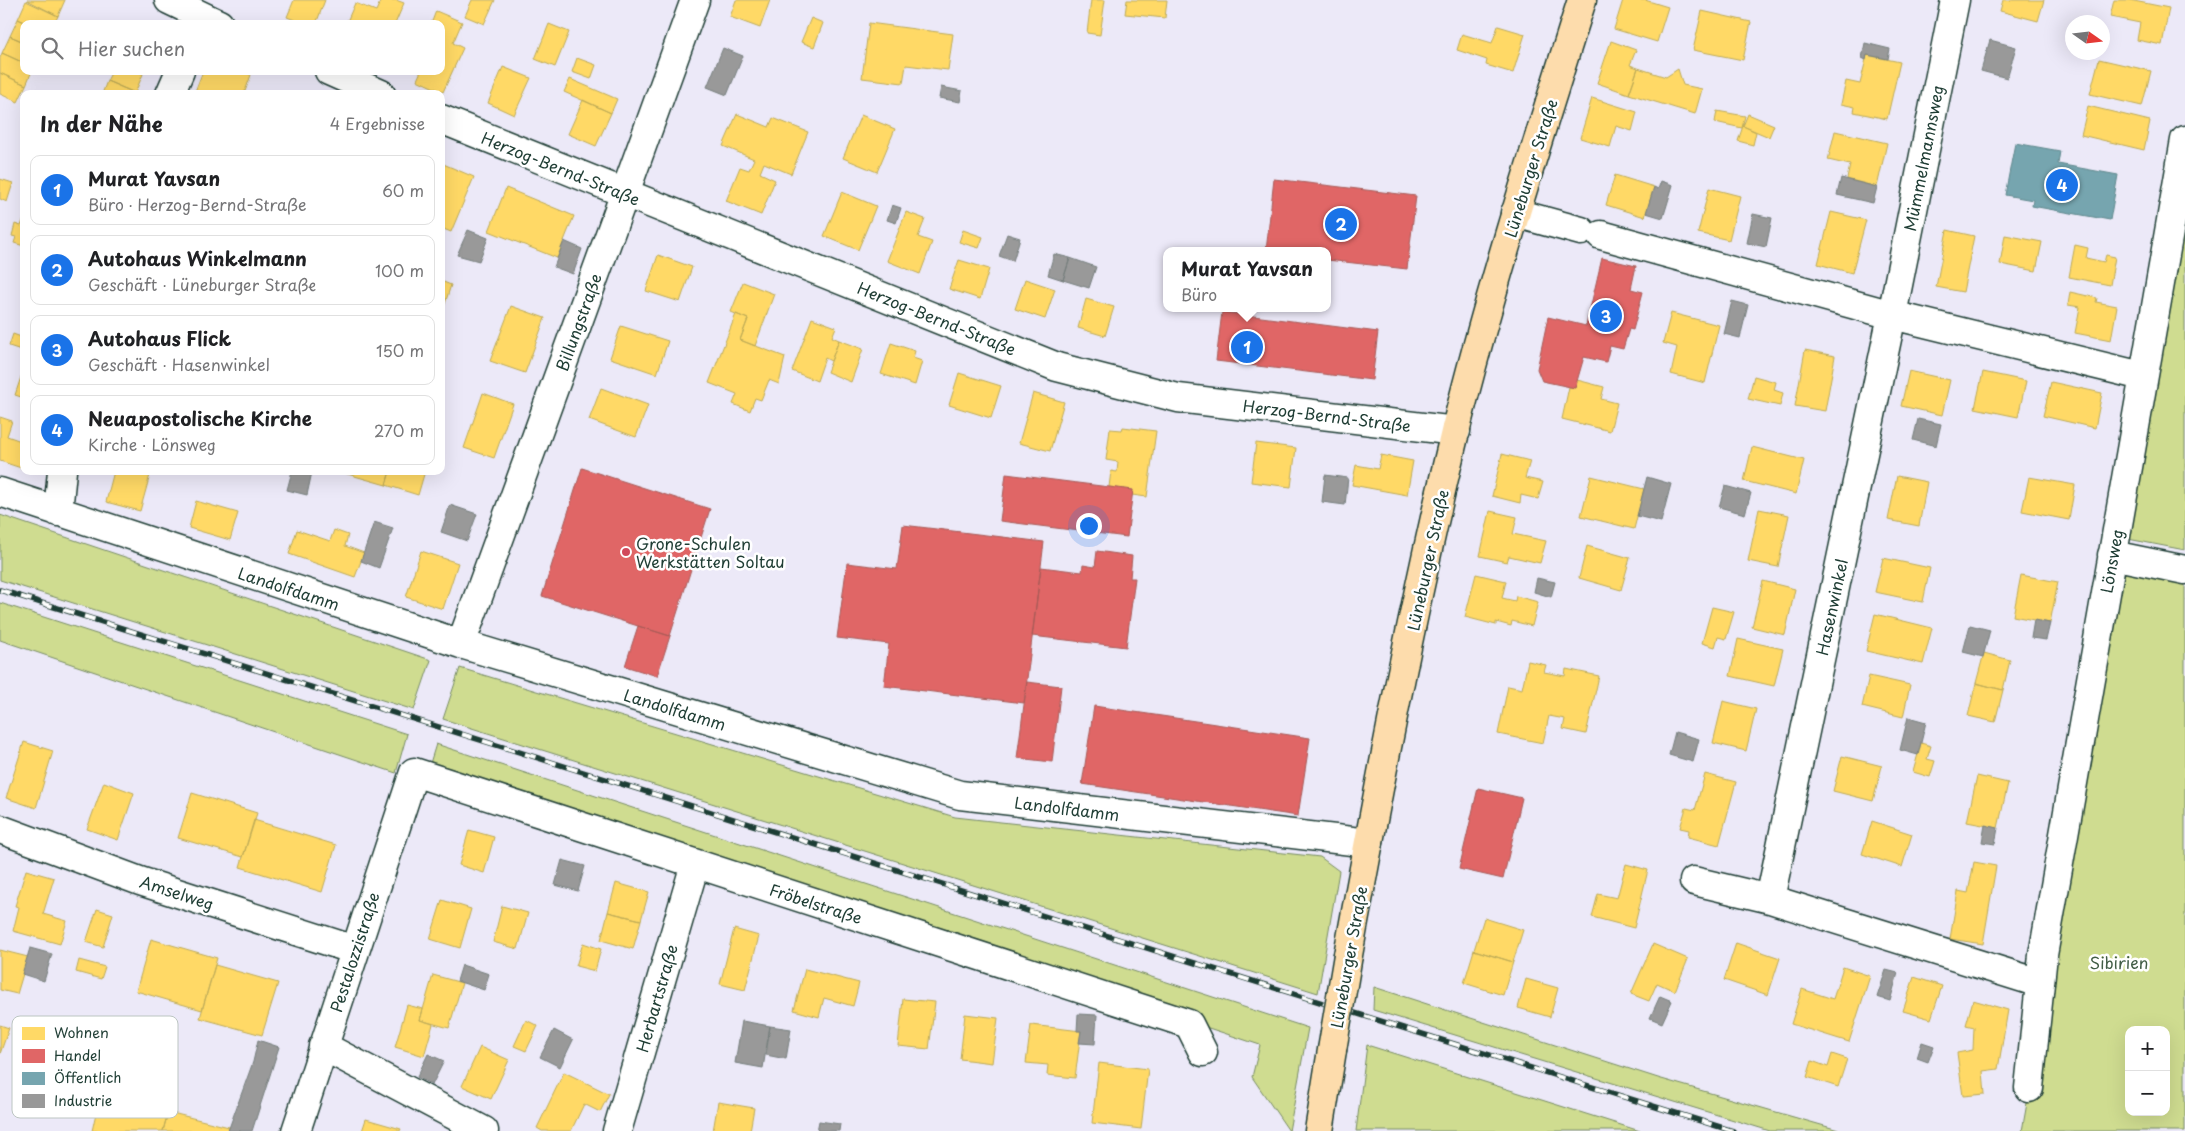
<!DOCTYPE html>
<html lang="de">
<head>
<meta charset="utf-8">
<style>
  body { margin:0; font-family:"Playpen Sans",sans-serif; background:#f6f6f6; color:#202124 }
  .controls { position:absolute; right:15px; bottom:15px; display:grid; overflow:hidden; border-radius:10px; box-shadow:0 5px 20px #0002 }
  .controls button { width:45px; height:45px; display:grid; place-items:center; padding:0; border:0; border-bottom:1px solid #e0e0e0; background:#fff; color:#202124; font:25px sans-serif }
  .compass { position:absolute; left:2065px; top:15px; width:45px; height:45px; border-radius:50%; background:#fff; box-shadow:0 5px 20px #0002; rotate:104deg }
  .you { position:absolute; left:1088px; top:525px; width:18px; height:18px; margin:-12px; border:4px solid #fff; border-radius:50%; background:#1a73e8; box-shadow:0 0 0 8px #1a73e833 }
  .badge { display:grid; place-items:center; width:32px; height:32px; border-radius:50%; background:#1a73e8; color:#fff; font-size:16px; font-weight:700 }
  .pin { position:absolute; translate:-50% -50%; border:2px solid #fff; box-shadow:0 1px 5px #0006 }
  .popup { position:absolute; left:1163px; top:247px; width:168px; height:65px; box-sizing:border-box; display:grid; place-content:center; border-radius:10px; background:#fff; filter:drop-shadow(0 1px 4px #0005); font-size:16px; white-space:nowrap; color:#757577 }
  .popup b { font-size:19px; color:#202124 }
  .popup::after { content:''; position:absolute; left:50%; top:100%; margin-left:-10px; border:10px solid transparent; border-top-color:#fff }
  .list { margin:0; padding:0; list-style:none }
  h2 { display:flex; justify-content:space-between; align-items:center; height:65px; margin:0; padding:0 20px; font-size:21px }
  h2 small { font-size:16px; font-weight:400; color:#757577 }
  .list li { display:grid; grid-template-columns:32px 1fr auto; gap:15px; align-items:center; box-sizing:border-box; height:70px; margin:0 10px 10px; padding:0 10px; border:1px solid #e0e0e0; border-radius:10px }
  .list b { display:block; font-size:19px; white-space:nowrap }
  .list p { margin:0; font-size:16px; white-space:nowrap; color:#757577 }
  .list em { font-size:16px; font-style:normal; color:#757577 }
  .icon { flex:none; width:28px; height:28px; fill:none; stroke:currentColor; stroke-width:2; stroke-linecap:round; stroke-linejoin:round }
  .map { position:relative; flex:none; width:2185px; height:1131px; overflow:hidden }
  .search { position:absolute; background:#fff; box-shadow:0 5px 20px #0002; left:20px; top:20px; width:425px; height:55px; display:flex; align-items:center; gap:12px; box-sizing:border-box; padding:0 18px; border-radius:10px; color:#757577; font-size:19px }
  .panel { position:absolute; background:#fff; box-shadow:0 5px 20px #0002; left:20px; top:90px; width:425px; height:385px; border-radius:10px }
  .map>svg:first-child { display:block }
  .green { fill:#cfdc90; stroke:#778c62; fill-rule:evenodd }
  .homes { fill:#ffd966; stroke:#bcaa57 }
  .shops { fill:#e06666; stroke:#a65a57 }
  .public { fill:#76a5af; stroke:#5c868a }
  .industry { fill:#999; stroke:#747d7b }
  .lines { fill:none; stroke-linecap:round; stroke-linejoin:round }
  .minor-casing { stroke:#1f3d34; stroke-width:31 }
  .major-casing { stroke:#1f3d34; stroke-width:31 }
  .minor { stroke:#fff; stroke-width:28 }
  .major { stroke:#fddcac; stroke-width:28 }
  .rail-casing { stroke:#1f3d34; stroke-width:5.5 }
  .rail { stroke:#fff; stroke-width:4; stroke-dasharray:11; stroke-linecap:butt }
  .major-bridge-casing { stroke:#1f3d34; stroke-width:31; stroke-linecap:butt }
  .major-bridge { stroke:#fddcac; stroke-width:28 }
  .poi-dot { fill:#d1495b; stroke:#fff; stroke-width:2 }
  .labels { text-anchor:middle; dominant-baseline:central; stroke-width:5; stroke-linejoin:round; paint-order:stroke }
  .street-label { font-size:16px; fill:#1f3d34; stroke:#fff }
  .poi-label { font-size:16px; fill:#1f3d34; stroke:#fff; text-anchor:start }
  .park-label { font-size:16px; fill:#425d46; stroke:#fff }
  .key { fill:#fff; stroke:#bcc5c2; stroke-width:1 }
  .key-label { font-size:14px; fill:#1f3d34 }
</style>
</head>
<body>
<div class="map">
<svg width="2185" height="1131" viewBox="0 0 2185 1131">
  <rect width="100%" height="100%" fill="#ece9f8"/>
  <filter id="ink" filterUnits="userSpaceOnUse"><feTurbulence type="fractalNoise" baseFrequency=".02" numOctaves="2"/><feDisplacementMap in="SourceGraphic" scale="10" xChannelSelector="R" yChannelSelector="G"/><feConvolveMatrix kernelMatrix="1 2 1 2 8 2 1 2 1" color-interpolation-filters="sRGB"/></filter>
  <g filter="url(#ink)">
    <path class="green" d="M2185,213V550L2128,539Z
      M0,515L431,660L414,710L0,580Z
      M2122,570L2185,582V1131H2022ZM2129,1030H2166V1112H2129Z
      M0,603L407,734L396,773L0,640Z
      M460,668L955,817L1320,857L1339,871L1318,993L443,719Z
      M436,744L1308,1028L1289,1131L1252,1077L1260,1045L697,859L427,773Z
      M1374,987L1658,1078L1842,1131H1770L1373,1010Z
      M1367,1045L1640,1131H1356Z"/>
    <path class="homes" d="M27,0H65L58,16Z
      M294,0H325L316,24H305L287,17Z
      M381,0H396L404,3L395,24H346L355,3L376,11Z
      M472,0H495L484,24L465,16Z
      M736,0H770L760,28L730,17Z
      M1091,0H1105L1100,35L1087,33Z
      M1127,0H1167L1165,18L1125,14Z
      M1623,0H1645L1668,7L1657,42L1614,29Z
      M2003,0H2044L2038,21L2000,11Z
      M2114,0H2129L2169,8L2162,45L2137,40L2140,23L2110,17Z
      M26,1L58,16L54,24H29L18,19Z
      M436,11L462,22L453,43L463,48L443,92L417,80L421,71H441V24H431Z
      M1702,11L1751,22L1743,60L1693,50Z
      M811,18L823,23L814,47L801,42Z
      M18,19L29,24H24V42L10,36Z
      M869,23L953,34L948,70L906,65L903,83L862,78Z
      M549,24L569,32L555,67L535,59Z
      M1498,26L1525,34L1513,73L1486,65L1487,60L1457,50L1462,34L1492,43Z
      M10,36L24,42V63L2,53Z
      M1611,41L1636,50L1630,65L1638,68L1629,94L1597,83Z
      M2,53L24,63V71H32L26,85L0,73V58Z
      M1867,55L1900,62L1887,119L1854,112L1855,107L1841,104L1846,81L1860,84Z
      M577,58L596,65L591,79L572,72Z
      M2099,59L2151,71L2142,106L2090,94Z
      M503,67L531,78L514,115L488,103Z
      M1638,68L1666,77L1678,69L1683,85L1702,89L1695,114L1629,94Z
      M112,71H136L143,74L135,93L107,81Z
      M203,71H242L251,75L244,94H194Z
      M0,73L26,85L18,102L0,94Z
      M570,79L617,99L611,113L564,92Z
      M107,81L135,93L134,94H102Z
      M1592,98L1637,112L1632,131L1616,126L1610,147L1580,138Z
      M583,100L611,113L596,146L568,134Z
      M2088,106L2150,121L2144,150L2081,135Z
      M1717,111L1745,116L1742,128L1715,122Z
      M737,114L769,127L773,118L808,132L791,174L764,163L760,173L775,180L761,215L726,201L740,167L749,170L754,159L723,146Z
      M1748,114L1774,125L1769,137L1743,126Z
      M861,115L895,129L877,172L843,158Z
      M1743,126L1756,132L1753,145L1738,141Z
      M1835,131L1887,143L1877,187L1847,179L1850,165L1828,160Z
      M441,163L474,177L451,232L441,228Z
      M1615,175L1654,187L1645,217L1606,205Z
      M0,179L13,183L7,202L0,199Z
      M506,188L574,216L557,258L489,231Z
      M1709,188L1740,196L1729,240L1698,233Z
      M842,192L876,206L858,250L824,236Z
      M906,212L925,219L918,237L932,242L920,274L887,261Z
      M1831,212L1866,220L1852,273L1818,264Z
      M24,218V246L14,243L16,237L12,236L15,224L21,226Z
      M963,230L983,237L979,248L959,242Z
      M1947,230L1974,236L1963,292L1936,287Z
      M2005,235L2042,242L2036,271L2000,264Z
      M2075,245L2088,248L2086,258L2104,262L2106,255L2115,257L2110,285L2069,277Z
      M658,255L692,267L680,302L646,291Z
      M959,260L989,269L980,299L949,289Z
      M1025,279L1055,289L1045,319L1015,309Z
      M441,281L451,285L441,316Z
      M743,282L774,294L755,346L740,340L748,319L731,312Z
      M2070,292L2097,298L2096,302L2117,306L2111,340L2075,333L2080,307L2068,305Z
      M1086,299L1114,307L1105,336L1078,328Z
      M511,306L545,318L525,373L490,361Z
      M1671,313L1719,325L1705,383L1671,374L1677,347L1663,343Z
      M736,314L748,319L740,340L785,357L779,384L769,380L761,400L755,398L750,411L733,404L737,394L709,383Z
      M812,318L836,327L832,337L839,340L831,361L825,358L817,381L792,371Z
      M621,326L668,341L657,374L610,358Z
      M13,334L24,338V351L9,346Z
      M839,340L863,349L851,382L827,372Z
      M891,343L915,351L913,358L922,361L915,385L881,374Z
      M1805,350L1835,356L1825,411L1795,406Z
      M24,368V398L15,395Z
      M1909,371L1950,380L1942,415L1901,406Z
      M1983,372L2026,381L2018,417L1975,408Z
      M959,373L1001,386L991,418L949,405Z
      M1754,376L1776,382L1774,390L1783,393L1780,406L1748,399Z
      M1577,380L1604,387L1601,399L1617,403L1610,431L1562,419L1569,387L1575,388Z
      M2051,382L2102,393L2095,428L2043,416Z
      M601,388L648,405L636,437L589,420Z
      M483,393L513,404L494,458L464,448Z
      M1033,393L1064,402L1050,451L1019,443Z
      M0,417L12,421L7,436L24,442V469L0,461Z
      M1123,427L1156,431L1147,497L1132,495L1133,490L1109,487L1111,471L1117,472L1118,462L1106,460L1110,429L1122,430Z
      M1256,443L1296,448L1291,487L1251,482Z
      M1752,447L1804,460L1796,494L1744,481Z
      M1502,454L1530,461L1525,478L1543,482L1538,499L1521,495L1520,503L1492,496Z
      M1381,455L1413,461L1407,495L1352,485L1356,465L1378,469Z
      M114,471H135L150,475L140,511L106,502Z
      M337,471H390L386,485Z
      M390,471H425L418,495L386,485Z
      M1591,476L1644,489L1634,529L1581,516Z
      M1897,476L1927,482L1919,526L1888,520Z
      M2029,477L2075,485L2069,520L2022,511Z
      M196,501L238,513L230,540L189,528Z
      M1759,509L1789,515L1778,567L1748,561Z
      M1490,511L1517,517L1513,534L1546,541L1540,563L1509,556L1507,562L1480,556Z
      M297,530L330,541L334,530L348,535L345,546L364,553L355,577L289,554Z
      M1587,546L1630,558L1621,590L1579,578Z
      M421,551L458,563L443,609L406,597Z
      M1883,558L1930,568L1923,602L1875,592Z
      M1476,574L1506,581L1502,598L1515,601L1516,596L1538,602L1532,626L1512,621L1511,626L1496,622V625L1465,617Z
      M2021,575L2058,582L2050,623L2013,616Z
      M1763,581L1795,589L1785,635L1752,627Z
      M1712,607L1734,612L1726,639L1718,637L1715,647L1702,643Z
      M1875,614L1932,628L1923,664L1866,651Z
      M1738,639L1783,649L1774,686L1730,676Z
      M1984,653L2010,660L2003,690L1976,683Z
      M1528,661L1546,665L1544,672L1565,676L1566,669L1599,676L1586,734L1563,729L1565,719L1549,716L1543,743L1498,734L1508,686L1522,689Z
      M1869,676L1910,685L1903,717L1862,707Z
      M1976,683L2003,690L1995,722L1968,716Z
      M1723,701L1756,709L1746,751L1713,743Z
      M24,742L53,751L36,808L6,798Z
      M1921,743L1931,746L1927,759L1935,761L1930,777L1913,772Z
      M1842,756L1882,766L1873,801L1833,791Z
      M1705,774L1736,782L1719,845L1688,837L1689,830L1680,828L1686,808L1695,810Z
      M1977,776L2008,783L1998,828L1967,822Z
      M104,782L134,793L118,840L87,829Z
      M192,793L257,813L243,857L178,838Z
      M254,820L336,845L322,892L240,867Z
      M1872,821L1912,834L1902,867L1862,854Z
      M469,830L494,837L484,873L459,865Z
      M1974,862L1996,866L1983,944L1950,939L1958,891L1968,893Z
      M1626,864L1648,870L1634,928L1592,917L1598,894L1617,898Z
      M26,870L54,878L43,914L67,921L60,944L13,931L19,907L15,906Z
      M616,883L649,892L641,920L608,912Z
      M442,900L471,909L460,948L430,939Z
      M502,906L528,913L518,949L493,942Z
      M97,909L113,914L103,947L86,942Z
      M608,912L641,920L633,949L601,940Z
      M1484,918L1523,930L1513,962L1474,950Z
      M734,929L759,936L745,990L720,984Z
      M151,939L217,958L202,1010L136,991Z
      M583,943L601,949L595,971L576,966Z
      M1736,943L1780,958L1768,995L1724,980Z
      M1653,944L1688,959L1675,991L1657,983L1649,1001L1631,994Z
      M0,950L28,957L17,994L0,990Z
      M1474,950L1513,962L1503,995L1464,983Z
      M79,960L105,967L101,979L76,972Z
      M215,965L278,983L262,1035L200,1018Z
      M1843,967L1870,976L1849,1042L1791,1024L1802,989L1833,999Z
      M805,969L859,983L853,1006L824,998L819,1017L794,1010Z
      M433,975L462,983L449,1028L420,1020Z
      M1914,977L1942,986L1931,1019L1903,1011Z
      M1526,979L1558,988L1550,1017L1518,1008Z
      M903,999L935,1002L929,1049L898,1046Z
      M1973,1000L2008,1010L1998,1069L1983,1071L1985,1094L1963,1096L1957,1053L1973,1050L1974,1027L1966,1025Z
      M407,1005L423,1009L420,1020L433,1024L424,1056L395,1047Z
      M965,1014L998,1018L992,1063L960,1059Z
      M526,1020L538,1026L526,1051L514,1046Z
      M0,1025L9,1028L0,1054Z
      M1031,1025L1081,1031L1075,1078L1047,1075L1048,1065L1026,1063Z
      M480,1047L509,1060L491,1099L462,1086Z
      M1832,1054L1847,1059L1838,1087L1807,1077L1812,1061L1828,1067Z
      M1099,1063L1148,1069L1141,1129L1092,1123Z
      M564,1072L609,1094L600,1112L584,1104L571,1131H542L537,1128Z
      M100,1095L168,1112L163,1131H92Z
      M718,1102L754,1108L750,1131H713Z
      M168,1112L229,1127L228,1131H163Z
      M366,1119L401,1129L400,1131H362Z"/>
    <path class="shops" d="M1274,179L1416,196L1407,269L1327,260V251H1266Z
      M1602,258L1636,266L1631,289L1643,292L1633,330L1629,329L1623,349L1610,346L1606,362L1584,357L1575,388L1542,381L1537,369L1548,317L1586,326Z
      M1222,312L1378,332L1372,380L1216,361Z
      M582,468L710,509L670,636L542,596Z
      M1006,474L1133,490L1127,537L1000,521Z
      M903,525L1044,542L1024,703L884,686L889,644L837,638L847,563L897,569Z
      M1097,551L1132,556L1130,578H1135L1126,647L1032,636L1041,567L1082,572L1083,565L1095,567Z
      M638,626L670,636L657,676L625,666Z
      M1027,682L1061,686L1052,762L1017,758Z
      M1094,706L1310,738L1298,816L1082,784Z
      M1478,788L1522,798L1503,879L1459,869Z"/>
    <path class="public" d="M2015,143L2060,151L2058,164L2118,175L2110,220L2032,206L2033,200L2005,195Z"/>
    <path class="industry" d="M1990,40L2016,47L2007,78L1981,71Z
      M1865,43L1890,49L1888,59L1867,55L1866,60L1862,58Z
      M723,48L743,56L727,95L707,87Z
      M941,87L962,91L960,102L939,98Z
      M1841,178L1877,187L1873,203L1837,195Z
      M1661,181L1673,185L1663,218L1646,213L1654,187L1658,189Z
      M892,205L901,208L896,223L887,220Z
      M1753,214L1772,218L1766,247L1747,243Z
      M468,230L488,238L479,261L457,255Z
      M1007,234L1020,238L1013,261L999,256Z
      M564,241L582,249L573,274L554,267Z
      M1054,254L1070,258L1063,280L1048,275Z
      M1070,258L1096,267L1089,288L1063,280Z
      M1732,301L1748,305L1740,338L1724,334Z
      M1918,419L1941,424L1936,446L1913,440Z
      M292,471L312,472L307,495L287,490Z
      M1325,475L1348,478L1345,505L1322,502Z
      M1647,477L1671,484L1661,522L1637,516Z
      M1725,486L1751,493L1745,514L1719,507Z
      M450,505L477,514L467,541L441,532Z
      M374,522L393,528L379,568L361,561Z
      M1537,578L1555,582L1551,597L1534,592Z
      M2034,620L2050,623L2046,640L2031,638Z
      M1970,625L1990,630L1983,657L1963,652Z
      M1908,717L1926,722L1918,755L1900,750Z
      M1675,732L1699,739L1693,762L1669,755Z
      M1985,825L1998,828L1995,844L1982,842Z
      M562,860L585,866L578,891L555,885Z
      M30,948L52,954L44,981L22,974Z
      M462,965L489,974L484,990L457,981Z
      M1886,970L1898,973L1890,1001L1877,997Z
      M1660,996L1672,1001L1662,1023L1650,1018Z
      M1078,1014L1097,1015L1095,1044L1079,1043L1081,1031H1077Z
      M742,1021L770,1026L763,1068L735,1063Z
      M770,1026L791,1029L786,1059L766,1055Z
      M554,1030L573,1040L560,1067L540,1057Z
      M258,1040L279,1047L252,1131H228L253,1062Z
      M1922,1042L1934,1046L1928,1062L1917,1058Z
      M428,1054L444,1061L432,1085L417,1077Z
      M819,1121L840,1124L839,1131H817Z"/>
    <g class="lines">
      <defs>
        <path id="minor" d="M169,0L219,24
          M329,71L381,94
          M170,94L180,71
          M441,119L1057,367L1178,398L1456,431
          M1515,213L1581,231
          M1601,235L1892,315L2142,376
          M0,492L461,644L960,795L1369,843
          M58,512L62,471
          M2112,555L2185,570
          M461,644L695,0
          M0,829L140,881L355,950
          M1694,881L1770,899L2039,983
          M1770,899L1892,315L1955,0
          M323,1046L484,1131
          M2029,1088L2043,955L2185,140
          M296,1131L414,772L1189,1024L1203,1052
          M617,1131L695,864"/>
        <path id="major" d="M1348,955C1380,780 1413,605 1455,432C1491,286 1537,143 1582,0
          M1319,1131L1332,1050"/>
      </defs>
      <use href="#minor" class="minor-casing"/>
      <use href="#major" class="major-casing"/>
      <use href="#minor" class="minor"/>
      <use href="#major" class="major"/>
      <defs>
        <path id="rail" d="M0,590L1733,1131"/>
      </defs>
      <use href="#rail" class="rail-casing"/>
      <use href="#rail" class="rail"/>
      <defs>
        <path id="major-bridge" d="M1332,1050L1348,955"/>
      </defs>
      <use href="#major-bridge" class="major-bridge-casing"/>
      <use href="#major-bridge" class="major-bridge"/>
    </g>
  </g>
  <circle class="poi-dot" cx="626" cy="552" r="5"/>
  <g class="labels">
    <g class="street-label">
      <text transform="translate(1923 158) rotate(-79)">Mümmelmannsweg</text>
      <text transform="translate(561 168) rotate(22)">Herzog-Bernd-Straße</text>
      <text transform="translate(1530 168) rotate(-73)">Lüneburger Straße</text>
      <text transform="translate(937 318) rotate(22)">Herzog-Bernd-Straße</text>
      <text transform="translate(578 322) rotate(-70)">Billungstraße</text>
      <text transform="translate(1327 415) rotate(7)">Herzog-Bernd-Straße</text>
      <text transform="translate(1427 560) rotate(-78)">Lüneburger Straße</text>
      <text transform="translate(2111 561) rotate(-80)">Lönsweg</text>
      <text transform="translate(289 588) rotate(18)">Landolfdamm</text>
      <text transform="translate(1831 607) rotate(-78)">Hasenwinkel</text>
      <text transform="translate(675 709) rotate(17)">Landolfdamm</text>
      <text transform="translate(1067 808) rotate(7)">Landolfdamm</text>
      <text transform="translate(177 892) rotate(18)">Amselweg</text>
      <text transform="translate(816 903) rotate(18)">Fröbelstraße</text>
      <text transform="translate(354 952) rotate(-72)">Pestalozzistraße</text>
      <text transform="translate(1348 957) rotate(-80)">Lüneburger Straße</text>
      <text transform="translate(656 998) rotate(-74)">Herbartstraße</text>
    </g>
    <g class="poi-label">
      <text x="636" y="543">Grone-Schulen<tspan x="636" dy="18">Werkstätten Soltau</tspan></text>
    </g>
    <g class="park-label">
      <text x="2119" y="962">Sibirien</text>
    </g>
  </g>
  <rect x="12" y="1016" width="166" height="102" rx="8" class="key"/>
  <rect x="22" y="1027" width="23" height="13" fill="#ffd966"/>
  <rect x="22" y="1049" width="23" height="14" fill="#e06666"/>
  <rect x="22" y="1072" width="23" height="13" fill="#76a5af"/>
  <rect x="22" y="1094" width="23" height="14" fill="#999"/>
  <g class="key-label">
    <text x="54" y="1038">Wohnen</text>
    <text x="54" y="1061">Handel</text>
    <text x="54" y="1083">Öffentlich</text>
    <text x="54" y="1106">Industrie</text>
  </g>
</svg>
<div class="controls">
<button>+</button>
<button>−</button>
</div>
<svg class="compass" viewBox="-18 -18 36 36"><path d="M0-13l5 13h-10z" fill="#e53935"/><path d="M0 13l5-13h-10z" fill="#757577"/></svg>
<div class="you"></div>
<div class="pin badge" style="left:1247px;top:347px">1</div>
<div class="popup"><b>Murat Yavsan</b>Büro</div>
<div class="pin badge" style="left:1341px;top:224px">2</div>
<div class="pin badge" style="left:1606px;top:316px">3</div>
<div class="pin badge" style="left:2062px;top:185px">4</div>
<div class="search"><svg class="icon" aria-label="search" viewBox="0 0 24 24"><circle cx="10" cy="10" r="6"/><path d="M15 15l6 6"/></svg>Hier suchen</div>
<section class="panel">
<h2>In der Nähe<small>4 Ergebnisse</small></h2>
<ul class="list">
<li><span class="badge">1</span><div><b>Murat Yavsan</b><p>Büro · Herzog-Bernd-Straße</p></div><em>60 m</em></li>
<li><span class="badge">2</span><div><b>Autohaus Winkelmann</b><p>Geschäft · Lüneburger Straße</p></div><em>100 m</em></li>
<li><span class="badge">3</span><div><b>Autohaus Flick</b><p>Geschäft · Hasenwinkel</p></div><em>150 m</em></li>
<li><span class="badge">4</span><div><b>Neuapostolische Kirche</b><p>Kirche · Lönsweg</p></div><em>270 m</em></li>
</ul>
</section>
</div>
</body>
</html>
